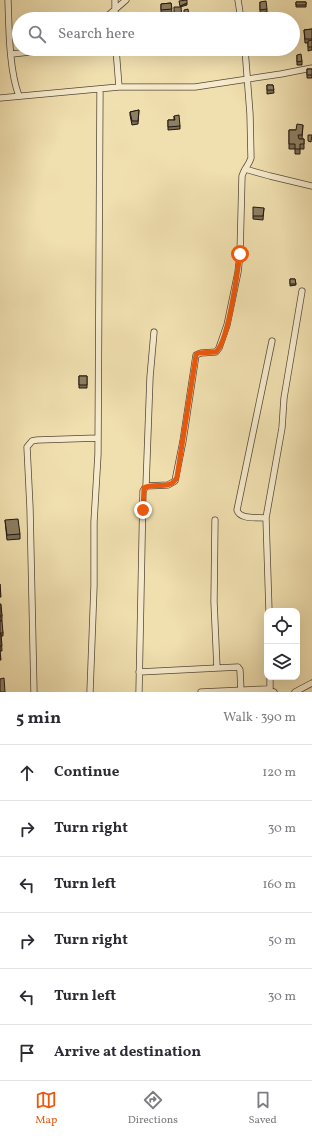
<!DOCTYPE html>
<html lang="en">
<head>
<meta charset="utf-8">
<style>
  body { margin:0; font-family:Vollkorn,serif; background:#f2f2f3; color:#2b2b33 }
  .controls { position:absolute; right:12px; bottom:12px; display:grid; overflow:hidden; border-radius:8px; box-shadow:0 4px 16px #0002 }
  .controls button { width:36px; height:36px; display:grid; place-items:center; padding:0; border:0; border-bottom:1px solid #e1e1e2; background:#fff; color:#2b2b33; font:20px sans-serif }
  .stop { position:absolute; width:12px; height:12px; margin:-9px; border:3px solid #ea580c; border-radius:50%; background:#fff }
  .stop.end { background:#ea580c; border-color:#fff; box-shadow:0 1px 4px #0008 }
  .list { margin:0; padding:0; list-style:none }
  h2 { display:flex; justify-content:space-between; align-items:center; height:52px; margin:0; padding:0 16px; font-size:17px }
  h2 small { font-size:13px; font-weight:400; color:#7c7c81 }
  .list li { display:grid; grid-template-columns:26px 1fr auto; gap:12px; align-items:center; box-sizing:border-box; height:56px; padding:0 16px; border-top:1px solid #e1e1e2 }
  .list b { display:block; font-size:15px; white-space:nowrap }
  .list em { font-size:13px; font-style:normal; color:#7c7c81 }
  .icon { flex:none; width:22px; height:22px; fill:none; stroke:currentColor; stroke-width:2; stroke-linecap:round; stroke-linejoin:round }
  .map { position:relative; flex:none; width:312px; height:692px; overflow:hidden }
  .search { position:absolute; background:#fff; box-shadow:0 4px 16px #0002; left:12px; right:12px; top:12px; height:44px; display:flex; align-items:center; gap:10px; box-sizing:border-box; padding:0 14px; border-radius:22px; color:#7c7c81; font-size:15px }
  .sheet { height:388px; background:#fff }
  nav { display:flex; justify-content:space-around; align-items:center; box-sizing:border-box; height:56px; border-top:1px solid #e1e1e2; background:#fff; font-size:11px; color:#7c7c81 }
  nav a { display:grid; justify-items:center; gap:2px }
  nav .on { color:#ea580c }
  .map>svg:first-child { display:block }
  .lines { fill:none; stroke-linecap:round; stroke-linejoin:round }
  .minor-casing { stroke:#554838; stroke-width:7 }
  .minor { stroke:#f5eacb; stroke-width:5.5 }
  .wall { fill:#796d55; stroke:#211611 }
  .shaded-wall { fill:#635945; stroke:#211611 }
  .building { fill:#8d7f63; stroke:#211611 }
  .route { stroke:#ea580c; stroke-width:5 }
</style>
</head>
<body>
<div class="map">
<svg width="312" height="692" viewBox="0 0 312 692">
  <rect width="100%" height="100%" fill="#f0dfaf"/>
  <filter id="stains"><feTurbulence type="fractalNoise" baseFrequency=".005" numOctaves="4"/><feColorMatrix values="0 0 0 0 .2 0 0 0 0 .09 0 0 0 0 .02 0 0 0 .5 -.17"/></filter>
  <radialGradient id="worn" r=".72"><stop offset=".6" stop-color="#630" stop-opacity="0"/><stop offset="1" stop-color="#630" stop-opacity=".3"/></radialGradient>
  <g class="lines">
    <defs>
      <path id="minor" d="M8,0C9,28 9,70 19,96
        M238,0L241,19
        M104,19L126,0
        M115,19V0
        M116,49L119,87
        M12,54L56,49
        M0,98L119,87H195L281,74L312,68
        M245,169L270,176L312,186
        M146,486L150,377L154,332
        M266,518C257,517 240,520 237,510L272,341
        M215,520L214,602L217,668
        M269,611L266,518L282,428L284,398L302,291
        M139,672L238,667L240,670L241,692
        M270,677V691
        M34,692L30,508L27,447L32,441L37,440L98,438
        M90,692L94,586V522L98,454L100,89
        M139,692L143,491L146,486L168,485L175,481L183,441L196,355L201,353L216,352L219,348L227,325L238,272L240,254L242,176C244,169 249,165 251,158L250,114L245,49
        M201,692L267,689L274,692
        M295,692L312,683"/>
    </defs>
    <use href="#minor" class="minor-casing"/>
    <use href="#minor" class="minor"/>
  </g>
  <path class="wall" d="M260,2L267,9V12L260,13Z
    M296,2H306V7H296Z
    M171,3L172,13H161V4Z
    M184,12L189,17V18L184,15Z
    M312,29V50L308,51V43H305L304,30Z
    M297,55L302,61V65H297Z
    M307,69H312V78H307Z
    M267,85H273L274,93L267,94Z
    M139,110L138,124L132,125L130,115V112Z
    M174,116L180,126V129L168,130V120H174Z
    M303,125L302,139H304V149H300V154H295V149H289V130H296Z
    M264,208L263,220L253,219V216Z
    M290,279H295L296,285L290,286Z
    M79,376H87V388H79Z
    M5,520L20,534V539L7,540Z
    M0,604L2,616V621H0Z
    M0,621L3,633V636H1L2,651H0L1,660H0Z"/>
  <path class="shaded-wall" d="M187,3V5L180,7V6Z"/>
  <path class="building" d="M187,0V3L180,6L179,1Z
    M266,1L267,9L260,10V2Z
    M296,2H306V5H296Z
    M171,3L172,9L161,10V4Z
    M174,7H181L182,19H172L171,13H174Z
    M188,9L189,17L184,13V10Z
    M266,14V19H259L258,15Z
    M312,29V39H305L304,30Z
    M312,40V47H308V41Z
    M301,54L302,61L297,62V55Z
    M307,69H312V75H307Z
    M267,85H273L274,90H267Z
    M139,110L138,121H132L130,112Z
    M179,115L180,126L168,127V120H175L174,116Z
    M297,124L303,125L302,135H298L299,139H304V144H300V149H295V144H289V130H296Z
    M308,135H312L311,142L308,141Z
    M253,207L264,208L263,216H253Z
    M290,279H295L296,284H290Z
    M79,376H87V385H79Z
    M18,519L20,534L7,535L5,520Z
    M0,584L1,597H0Z
    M0,604H1L2,616H0Z
    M0,621H2L3,633H0Z
    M0,634H1L2,646H0Z
    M4,678L5,692H0V679Z"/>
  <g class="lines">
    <path class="route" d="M143,510L144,488C154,482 171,491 177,477L196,355L198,353L216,352C229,340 237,274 240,254"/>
  </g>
  <rect width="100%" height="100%" filter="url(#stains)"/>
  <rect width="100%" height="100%" fill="url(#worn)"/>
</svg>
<div class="controls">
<button><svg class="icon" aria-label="locate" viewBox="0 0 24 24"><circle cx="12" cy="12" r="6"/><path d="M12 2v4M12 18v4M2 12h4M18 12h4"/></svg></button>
<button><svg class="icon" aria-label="layers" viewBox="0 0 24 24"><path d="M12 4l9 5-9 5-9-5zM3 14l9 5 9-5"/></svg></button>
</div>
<div class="stop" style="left:240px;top:254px"></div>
<div class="stop end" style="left:143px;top:510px"></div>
<div class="search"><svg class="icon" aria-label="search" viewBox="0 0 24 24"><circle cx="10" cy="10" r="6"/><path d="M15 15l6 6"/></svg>Search here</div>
</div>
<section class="sheet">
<h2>5 min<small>Walk · 390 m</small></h2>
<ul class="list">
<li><svg class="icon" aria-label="ahead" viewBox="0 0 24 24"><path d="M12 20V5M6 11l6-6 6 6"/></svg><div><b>Continue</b></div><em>120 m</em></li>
<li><svg class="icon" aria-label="right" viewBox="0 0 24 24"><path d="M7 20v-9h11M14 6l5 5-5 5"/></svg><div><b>Turn right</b></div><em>30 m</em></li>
<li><svg class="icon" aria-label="left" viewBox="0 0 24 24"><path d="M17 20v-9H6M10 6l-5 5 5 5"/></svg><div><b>Turn left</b></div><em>160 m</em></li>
<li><svg class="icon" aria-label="right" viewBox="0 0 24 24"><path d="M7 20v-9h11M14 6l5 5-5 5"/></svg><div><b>Turn right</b></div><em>50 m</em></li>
<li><svg class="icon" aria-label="left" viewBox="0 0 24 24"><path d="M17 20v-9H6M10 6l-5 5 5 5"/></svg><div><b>Turn left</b></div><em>30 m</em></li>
<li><svg class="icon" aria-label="arrive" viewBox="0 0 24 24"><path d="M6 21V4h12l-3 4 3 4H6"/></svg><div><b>Arrive at destination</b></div></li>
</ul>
</section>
<nav>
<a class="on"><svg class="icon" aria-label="map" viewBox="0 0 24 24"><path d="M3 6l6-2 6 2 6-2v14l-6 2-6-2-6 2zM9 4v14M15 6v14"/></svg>Map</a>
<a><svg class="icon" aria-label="directions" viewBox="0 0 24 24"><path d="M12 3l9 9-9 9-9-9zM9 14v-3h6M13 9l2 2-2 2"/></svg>Directions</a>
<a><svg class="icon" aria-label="saved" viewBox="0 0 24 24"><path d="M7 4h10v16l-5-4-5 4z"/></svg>Saved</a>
</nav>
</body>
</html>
